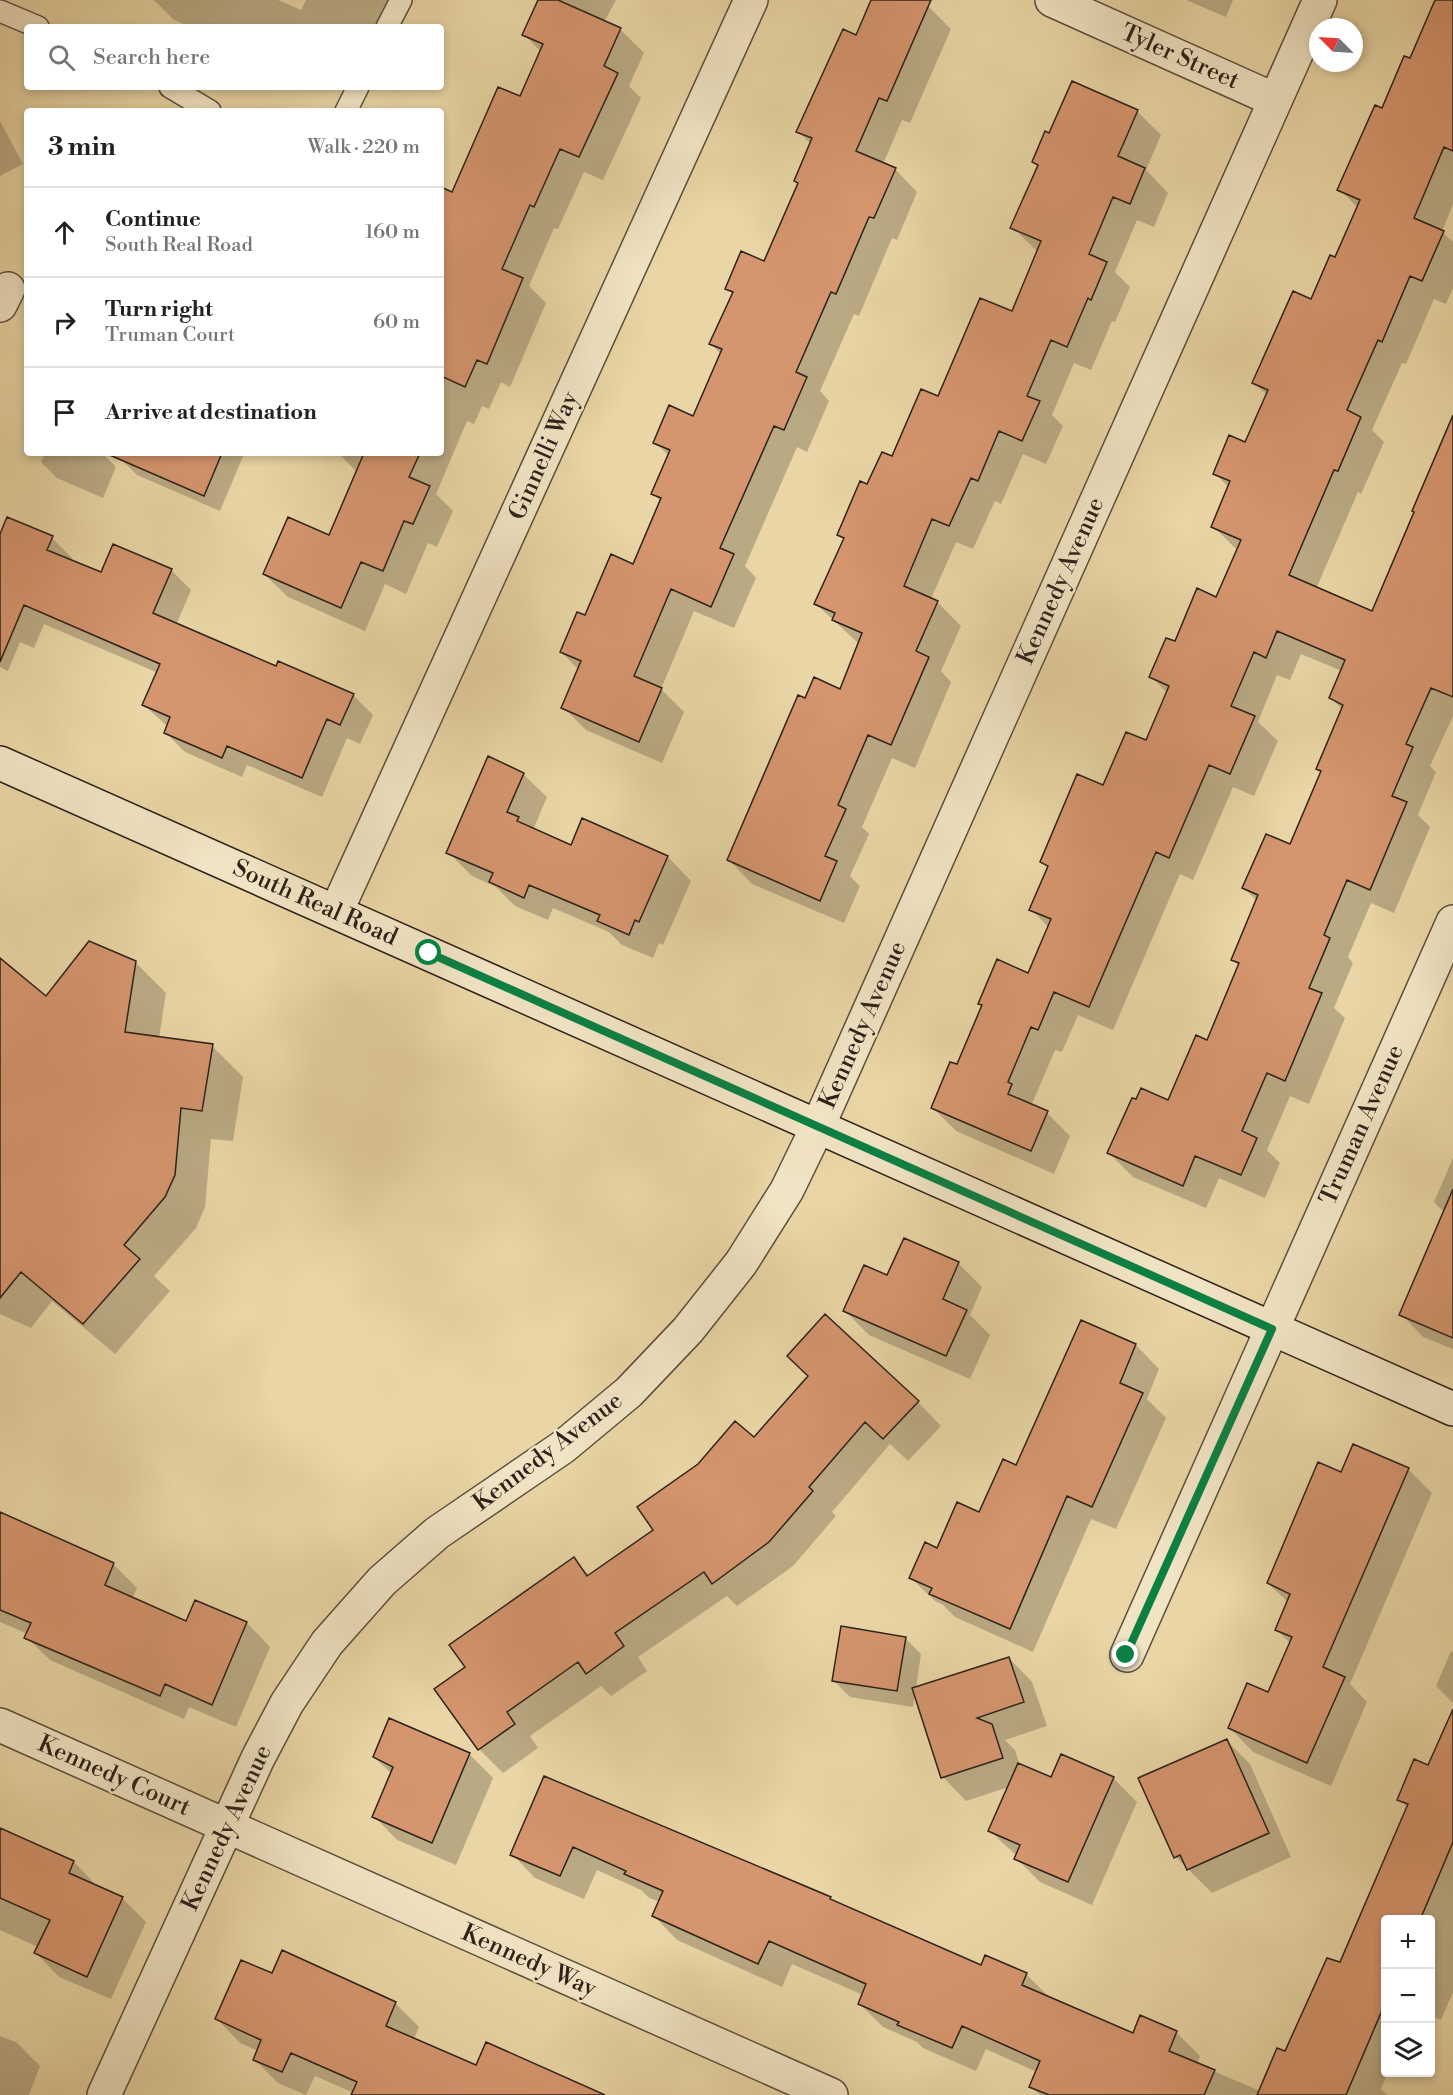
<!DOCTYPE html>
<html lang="en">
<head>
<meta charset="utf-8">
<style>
  body { margin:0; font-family:"Libre Bodoni",serif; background:#f6f6f6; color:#202124 }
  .controls { position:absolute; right:18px; bottom:18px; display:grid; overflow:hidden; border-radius:6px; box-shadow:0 3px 9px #0003 }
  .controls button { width:54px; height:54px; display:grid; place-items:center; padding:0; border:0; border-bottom:2px solid #e0e0e0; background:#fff; color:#202124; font:30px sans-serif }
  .compass { position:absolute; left:1309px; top:18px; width:54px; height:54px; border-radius:50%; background:#fff; box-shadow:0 3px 9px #0003; rotate:294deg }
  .stop { position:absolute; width:18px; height:18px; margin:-14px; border:4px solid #0b8043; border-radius:50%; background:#fff }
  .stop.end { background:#0b8043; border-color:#fff; box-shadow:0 2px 6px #0008 }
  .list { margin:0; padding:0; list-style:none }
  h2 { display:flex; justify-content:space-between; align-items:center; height:78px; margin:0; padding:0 24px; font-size:26px }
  h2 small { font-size:20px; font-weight:400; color:#757577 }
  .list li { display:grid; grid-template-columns:39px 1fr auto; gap:18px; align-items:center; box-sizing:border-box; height:90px; padding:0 24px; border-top:2px solid #e0e0e0 }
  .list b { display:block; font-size:22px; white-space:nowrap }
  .list p { margin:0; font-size:20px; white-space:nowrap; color:#757577 }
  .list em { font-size:20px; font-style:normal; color:#757577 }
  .icon { flex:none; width:33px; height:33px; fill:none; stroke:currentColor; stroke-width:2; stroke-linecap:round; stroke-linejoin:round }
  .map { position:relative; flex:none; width:1453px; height:2095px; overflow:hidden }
  .search { position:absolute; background:#fff; box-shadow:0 3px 9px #0003; left:24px; top:24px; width:420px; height:66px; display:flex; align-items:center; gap:15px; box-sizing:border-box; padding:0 21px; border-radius:6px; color:#757577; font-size:22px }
  .panel { position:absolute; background:#fff; box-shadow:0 3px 9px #0003; left:24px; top:108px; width:420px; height:348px; border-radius:6px }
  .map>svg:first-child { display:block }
  .shadow { fill:#0003 }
  .building { fill:#d5956e; stroke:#2c221a; stroke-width:1.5 }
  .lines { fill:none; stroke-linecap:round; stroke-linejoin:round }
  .lane-casing { stroke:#5b4f3d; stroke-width:24 }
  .street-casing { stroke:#5b4f3d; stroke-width:36 }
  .secondary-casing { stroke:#2c221a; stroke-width:36 }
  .lane { stroke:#f1e4c4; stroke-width:21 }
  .street { stroke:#f1e4c4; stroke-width:33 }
  .secondary { stroke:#f1e4c4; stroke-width:33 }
  .route { stroke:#0b8043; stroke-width:8 }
  .labels { text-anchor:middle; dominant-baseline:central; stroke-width:5; stroke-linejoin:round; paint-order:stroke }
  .street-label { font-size:24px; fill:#2c221a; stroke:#f1e4c4 }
</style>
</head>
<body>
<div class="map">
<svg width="1453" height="2095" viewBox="0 0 1453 2095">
  <rect width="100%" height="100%" fill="#e9d5a5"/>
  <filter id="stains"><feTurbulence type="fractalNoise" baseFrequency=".00333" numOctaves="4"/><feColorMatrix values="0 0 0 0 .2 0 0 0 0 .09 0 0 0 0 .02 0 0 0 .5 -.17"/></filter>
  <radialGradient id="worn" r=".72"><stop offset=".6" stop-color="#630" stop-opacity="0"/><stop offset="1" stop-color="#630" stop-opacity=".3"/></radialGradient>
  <path class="shadow" d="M154,0H278L301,10L306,0H390L378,27H191L174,20Z
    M539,0H616L604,22L620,29L644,53L629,86L641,98L603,180L584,172L558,229L554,228L529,286L546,303L510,387L501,382L489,409L482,406L474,424L467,421L436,494L453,511L437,547L428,543L406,594L385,584L365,631L288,597L264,574L330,537L357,472L338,453H441V205L452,194L521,98L541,52L524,34Z
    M873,0H915L928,6L951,29L910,123L902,120L883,164L895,169L917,192L897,240L892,238L859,316L854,314L820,391L829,401L807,452L797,447L745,566L756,578L734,628L694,611L661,689L684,712L662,763L586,730L563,707L579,670L561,652L586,617L634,566L661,502L653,493L669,456L655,442L694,417L721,354L711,344L733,295L727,288L764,263L799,184L796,181L811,144L798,131L857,37Z
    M1186,0H1233L1226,17Z
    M1437,0H1453V204L1442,232L1453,242V288L1446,304L1434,299L1406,364L1402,363L1372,430L1384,442L1361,494L1358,492L1316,589L1373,613L1453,430V716L1430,766L1436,772L1418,815L1430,827L1394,913L1371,903L1348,957L1353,963L1334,1008L1345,1018L1309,1104L1290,1096L1267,1150L1280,1163L1265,1198L1219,1178L1206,1208L1133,1177L1109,1153L1169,1102L1208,1042L1239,966L1232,959L1257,901L1244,888L1291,846L1322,773L1317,768L1343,710L1331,698L1342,671L1301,654L1290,680L1277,675L1258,722L1278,741L1254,796L1233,787L1193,880L1180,874L1113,1030L1078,1015L1062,1052L1055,1050L1031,1106L1047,1113L1070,1136L1054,1174L956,1131L932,1107L958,1066L983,1006L980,1003L1029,975L1049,928L1031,909L1049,868L1042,862L1103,787L1146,742L1167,693L1151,676L1175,643L1217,599L1238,551L1213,526L1229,488L1215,473L1246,444L1267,395L1254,383L1312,301L1336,259L1358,208L1339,189L1411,60Z
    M1072,83L1138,112L1161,135L1146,170L1168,193L1154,227L1137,220L1115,272L1130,287L1115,322L1112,321L1091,370L1074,363L1052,415L1063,426L1046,464L1023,454L1001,504L995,501L973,549L956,542L931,599L937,602L961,626L941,671L951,682L915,768L892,758L862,827L869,834L850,876L860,886L844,923L752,884L729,860L806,700L841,691L859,644L816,604L845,540L839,534L868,486L892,458L938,398L1012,313L1038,252L1012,227L1039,167L1034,162L1050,135Z
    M0,121L23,164L0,176Z
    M45,453H102L116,467L103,498L57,478L41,462Z
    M123,453H243L244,454L220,511L137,475L121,459Z
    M0,537L52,538L72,558L70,561L102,574L114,546L171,570L191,590L176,625L276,668L353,695L373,715L360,744L347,738L322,797L247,765L242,777L185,752L165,732L168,727L144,705L158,673L44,624L34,648L20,642L8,671L0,667Z
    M523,774L547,797L533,830L571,847L668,857L691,881L663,945L659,943L653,958L622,945L609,932L553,908L548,920L515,906L496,887L472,876L448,852Z
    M0,960L47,998L135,962L166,993L159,1038L212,1046L243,1077L233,1141L211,1139L205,1207L196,1228L154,1276L170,1291L115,1354L52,1301L31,1328L0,1314Z
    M1453,1158V1349L1423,1337L1401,1314L1445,1213L1434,1202Z
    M958,1263L982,1287L970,1315L990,1335L970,1379L869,1335L845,1311L888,1277Z
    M1081,1322L1136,1345L1159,1369L1147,1399L1166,1418L1116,1529L1091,1519L1033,1652L955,1617L943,1605L935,1601L911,1578L938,1550L980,1514L1017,1467Z
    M918,1402L941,1426L908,1461L890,1444L832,1512L836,1516L793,1566L737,1606L727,1596L638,1657L647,1671L611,1696L601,1686L530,1736L538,1748L503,1773L479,1749L467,1668L573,1559L590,1576L655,1531L754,1440Z
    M1408,1469L1432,1493L1350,1684L1367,1702L1331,1786L1253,1752L1230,1728L1269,1694L1291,1644L1276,1629L1288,1602L1268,1583L1341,1474Z
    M0,1525L113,1564L137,1588L132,1599L187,1623L196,1602L247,1623L270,1647L236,1727L189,1707L184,1719L50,1660L26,1637L28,1634L0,1622Z
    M905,1638L921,1654L916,1688L1009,1658L1032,1682L1047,1726L1005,1740L1015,1750L1020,1766L1051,1779L1113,1778L1137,1802L1092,1905L1040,1882L1016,1858L1017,1856L990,1831L1009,1787L966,1801L943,1777L915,1693L913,1707L850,1697L834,1681Z
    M1451,1651L1453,1652V1703L1436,1686Z
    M1453,1713V1992L1441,2020L1430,2015V1920H1386V2072H1388L1381,2089L1387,2095H1040L1031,2086L1037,2072L986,2049L976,2071L923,2048L917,2042L883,2027L860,2004L863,1995L792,1964L782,1987L677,1940L654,1916L660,1902L649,1898L641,1890L597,1870L584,1899L535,1878L512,1854L545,1778L830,1898L834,1902L982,1967L1026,1974L1050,1998L1134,2035L1176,2032L1200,2056L1197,2064L1260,2091L1340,1964L1408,1808L1399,1799L1429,1767Z
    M1226,1740L1250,1764L1291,1857L1212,1893L1176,1857Z
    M469,1754L493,1778L456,1865L397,1840L374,1816L392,1774L374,1757Z
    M0,1829L74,1862L97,1886L122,1898L146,1922L111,1999L59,1977L36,1953L38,1947L0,1930Z
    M272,1975L395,2003L419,2027L414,2039L477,2067L604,2095H353L354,2093L315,2076L306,2095L278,2083L254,2059L258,2051L240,2043L217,2019Z
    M0,2036L16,2042L40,2066L29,2095H0Z"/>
  <path class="building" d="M538,0H558L621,28L604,66L618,73L579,157L560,149L534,207L530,205L502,269L523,278L487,364L477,360L465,387L441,376V187L452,192L498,87L520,96L543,44L522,35Z
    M871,0H931L887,101L879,98L856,151L896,168L874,218L869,217L836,294L831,292L796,372L807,377L784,430L774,426L720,548L734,554L711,607L671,589L634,676L662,688L639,742L561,708L581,661L560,652L577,612L585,615L611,554L633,564L661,498L651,494L670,450L653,443L669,405L693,416L722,349L709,344L733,292L725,289L741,251L764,261L798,183L794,181L812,138L796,132L843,29L856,35Z
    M1435,0H1453V151L1444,147L1414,218L1444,231L1422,281L1410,276L1382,342L1378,340L1347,410L1361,417L1338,471L1334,470L1289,575L1372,611L1414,512L1412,511L1453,415V697L1431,688L1406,744L1413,747L1392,796L1407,802L1370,890L1347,880L1324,935L1330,938L1309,988L1322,993L1285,1081L1267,1073L1242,1131L1257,1138L1241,1175L1195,1156L1183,1186L1107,1153L1132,1098L1136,1099L1141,1088L1168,1100L1196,1035L1207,1040L1239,963L1231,960L1258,895L1242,888L1266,834L1290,844L1321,771L1316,769L1343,705L1329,698L1345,660L1277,631L1266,658L1254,652L1231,706L1255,716L1230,774L1209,765L1169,858L1156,852L1089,1007L1054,992L1038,1030L1031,1027L1008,1082L1012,1084L1008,1094L1048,1111L1031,1151L931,1108L950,1062L957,1064L982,1005L978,1004L997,959L1028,973L1051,919L1029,910L1048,866L1040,862L1077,774L1103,785L1126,732L1146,740L1169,686L1149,677L1166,638L1175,641L1197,588L1216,597L1241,540L1211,527L1230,481L1213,474L1229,435L1245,442L1268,390L1252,383L1293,291L1311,299L1330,255L1335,257L1360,200L1337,190L1375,105L1382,108L1404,56L1410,58Z
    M1072,81L1138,110L1118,156L1145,168L1130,204L1113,197L1089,254L1107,262L1091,300L1088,298L1067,347L1051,340L1027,396L1040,401L1022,441L999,431L978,481L971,478L949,526L932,519L904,586L938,601L916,651L929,657L891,745L868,735L838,805L846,809L825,856L837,861L820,901L727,860L798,695L805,698L814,677L840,689L862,633L832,620L835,613L814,604L844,538L837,535L860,481L867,484L882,452L892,456L921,389L938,396L980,298L1012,311L1041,241L1010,228L1038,165L1032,162L1045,131L1049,133Z
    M105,453H222L204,496Z
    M364,453H420L409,477L430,486L413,524L404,521L383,571L361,562L341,608L263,574L288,517L329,535Z
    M7,517L53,536L47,550L101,572L113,544L172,569L153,613L276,666L278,661L354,694L340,725L327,719L302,778L227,746L222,758L164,733L170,717L142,705L160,664L24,605L0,662V534Z
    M488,756L524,773L507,812L519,817L517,821L571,845L582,818L668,856L639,922L635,920L629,935L597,921L600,915L529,885L524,898L489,882L493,873L446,853Z
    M89,941L136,961L125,1032L213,1044L202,1111L181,1108L175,1175L165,1197L124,1245L140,1259L83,1324L21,1272L0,1298V958L46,996Z
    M1453,1189V1338L1399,1315Z
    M904,1238L959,1262L943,1299L967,1310L946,1356L843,1311L864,1265L887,1275Z
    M825,1314L919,1401L883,1439L865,1422L809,1487L813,1491L769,1542L712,1584L704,1572L615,1633L624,1646L586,1674L578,1662L507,1712L515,1724L478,1750L434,1689L465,1667L449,1645L574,1557L587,1576L653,1530L637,1507L698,1464L735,1421L754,1437L808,1376L787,1356Z
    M1081,1320L1136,1344L1120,1383L1143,1393L1092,1507L1067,1496L1010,1629L929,1594L932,1588L909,1578L925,1542L937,1548L957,1502L979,1512L1003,1459L1016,1465Z
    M1353,1444L1409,1468L1323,1667L1345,1677L1307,1763L1228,1728L1247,1683L1268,1692L1292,1637L1275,1630L1290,1594L1267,1583L1318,1462L1341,1472Z
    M0,1512L114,1563L105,1585L186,1621L195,1600L247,1622L212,1705L165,1684L160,1696L24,1638L31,1623L0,1610Z
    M841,1626L906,1637L897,1691L832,1681Z
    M1009,1657L1024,1702L977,1718L992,1724L1003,1758L941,1778L912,1688Z
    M1453,1709V1842L1420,1920H1386V2001L1346,2095H1257L1277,2048L1285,2051L1327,1958L1340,1962L1408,1804L1397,1800L1414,1759L1428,1765Z
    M389,1718L470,1753L432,1843L372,1817L393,1767L373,1757Z
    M1227,1739L1269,1833L1187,1870L1180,1855L1174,1858L1138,1778Z
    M1061,1754L1114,1777L1068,1882L1014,1859L1020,1845L988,1831L1018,1763L1051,1777Z
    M544,1776L831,1897L830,1899L981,1965L985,1955L1027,1973L1022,1985L1133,2033L1140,2015L1177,2031L1169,2051L1215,2070L1204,2095H1049L1029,2087L1040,2061L962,2026L952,2048L897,2025L899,2022L858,2004L866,1984L769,1941L758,1964L652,1916L663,1891L624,1874L626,1871L573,1847L560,1876L510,1855Z
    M0,1828L74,1861L69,1873L123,1897L87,1977L34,1953L50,1920L0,1898Z
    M282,1950L396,2002L386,2026L476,2065L486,2042L605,2095H351L357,2082L291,2053L282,2072L253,2060L261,2040L215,2019L241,1960L272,1973Z"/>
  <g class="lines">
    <defs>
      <path id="lane" d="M0,11L38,27
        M387,27L401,0
        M170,87L210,111
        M346,111L358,87"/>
      <path id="street" d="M1052,0L1275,100
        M0,305L8,289
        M336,912L751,0
        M1127,1655L1453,922
        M0,1725L831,2095
        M104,2095L258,1758L287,1703L327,1643L382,1581L437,1533L563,1447L629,1392L688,1330L741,1263L787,1190L818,1126L1320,0"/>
      <path id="secondary" d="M0,763L1453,1409"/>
    </defs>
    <use href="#lane" class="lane-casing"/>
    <use href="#street" class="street-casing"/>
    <use href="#secondary" class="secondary-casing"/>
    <use href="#lane" class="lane"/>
    <use href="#street" class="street"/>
    <use href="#secondary" class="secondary"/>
  </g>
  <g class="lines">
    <path class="route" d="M429,953L1272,1329L1126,1655"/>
  </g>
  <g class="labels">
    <g class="street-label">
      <text transform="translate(1180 57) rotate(24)">Tyler Street</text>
      <text transform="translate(544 456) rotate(-66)">Ginnelli Way</text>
      <text transform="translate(1061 581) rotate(-66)">Kennedy Avenue</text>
      <text transform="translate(315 903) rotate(24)">South Real Road</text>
      <text transform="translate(863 1025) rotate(-66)">Kennedy Avenue</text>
      <text transform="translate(1362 1125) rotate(-66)">Truman Avenue</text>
      <text transform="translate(548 1452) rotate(-37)">Kennedy Avenue</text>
      <text transform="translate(114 1776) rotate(24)">Kennedy Court</text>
      <text transform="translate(227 1828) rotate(-65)">Kennedy Avenue</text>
      <text transform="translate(529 1961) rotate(24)">Kennedy Way</text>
    </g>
  </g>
  <rect width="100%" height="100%" filter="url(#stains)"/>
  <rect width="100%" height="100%" fill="url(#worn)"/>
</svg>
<div class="controls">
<button>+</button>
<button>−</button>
<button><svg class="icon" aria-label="layers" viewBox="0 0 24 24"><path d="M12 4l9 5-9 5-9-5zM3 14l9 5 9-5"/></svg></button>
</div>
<svg class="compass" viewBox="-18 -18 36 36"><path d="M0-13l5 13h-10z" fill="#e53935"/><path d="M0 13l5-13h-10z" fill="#757577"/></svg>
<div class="stop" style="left:429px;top:953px"></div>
<div class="stop end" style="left:1126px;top:1655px"></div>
<div class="search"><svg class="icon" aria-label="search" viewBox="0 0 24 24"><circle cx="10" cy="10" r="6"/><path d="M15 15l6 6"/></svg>Search here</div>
<section class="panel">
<h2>3 min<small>Walk · 220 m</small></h2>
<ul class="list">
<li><svg class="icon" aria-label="ahead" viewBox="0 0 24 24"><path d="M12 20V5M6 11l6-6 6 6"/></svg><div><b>Continue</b><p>South Real Road</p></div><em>160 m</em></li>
<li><svg class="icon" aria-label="right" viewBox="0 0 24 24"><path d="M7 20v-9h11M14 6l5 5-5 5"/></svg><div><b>Turn right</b><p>Truman Court</p></div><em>60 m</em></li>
<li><svg class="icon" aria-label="arrive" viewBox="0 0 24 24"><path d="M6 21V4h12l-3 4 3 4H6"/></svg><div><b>Arrive at destination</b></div></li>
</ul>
</section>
</div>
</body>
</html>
